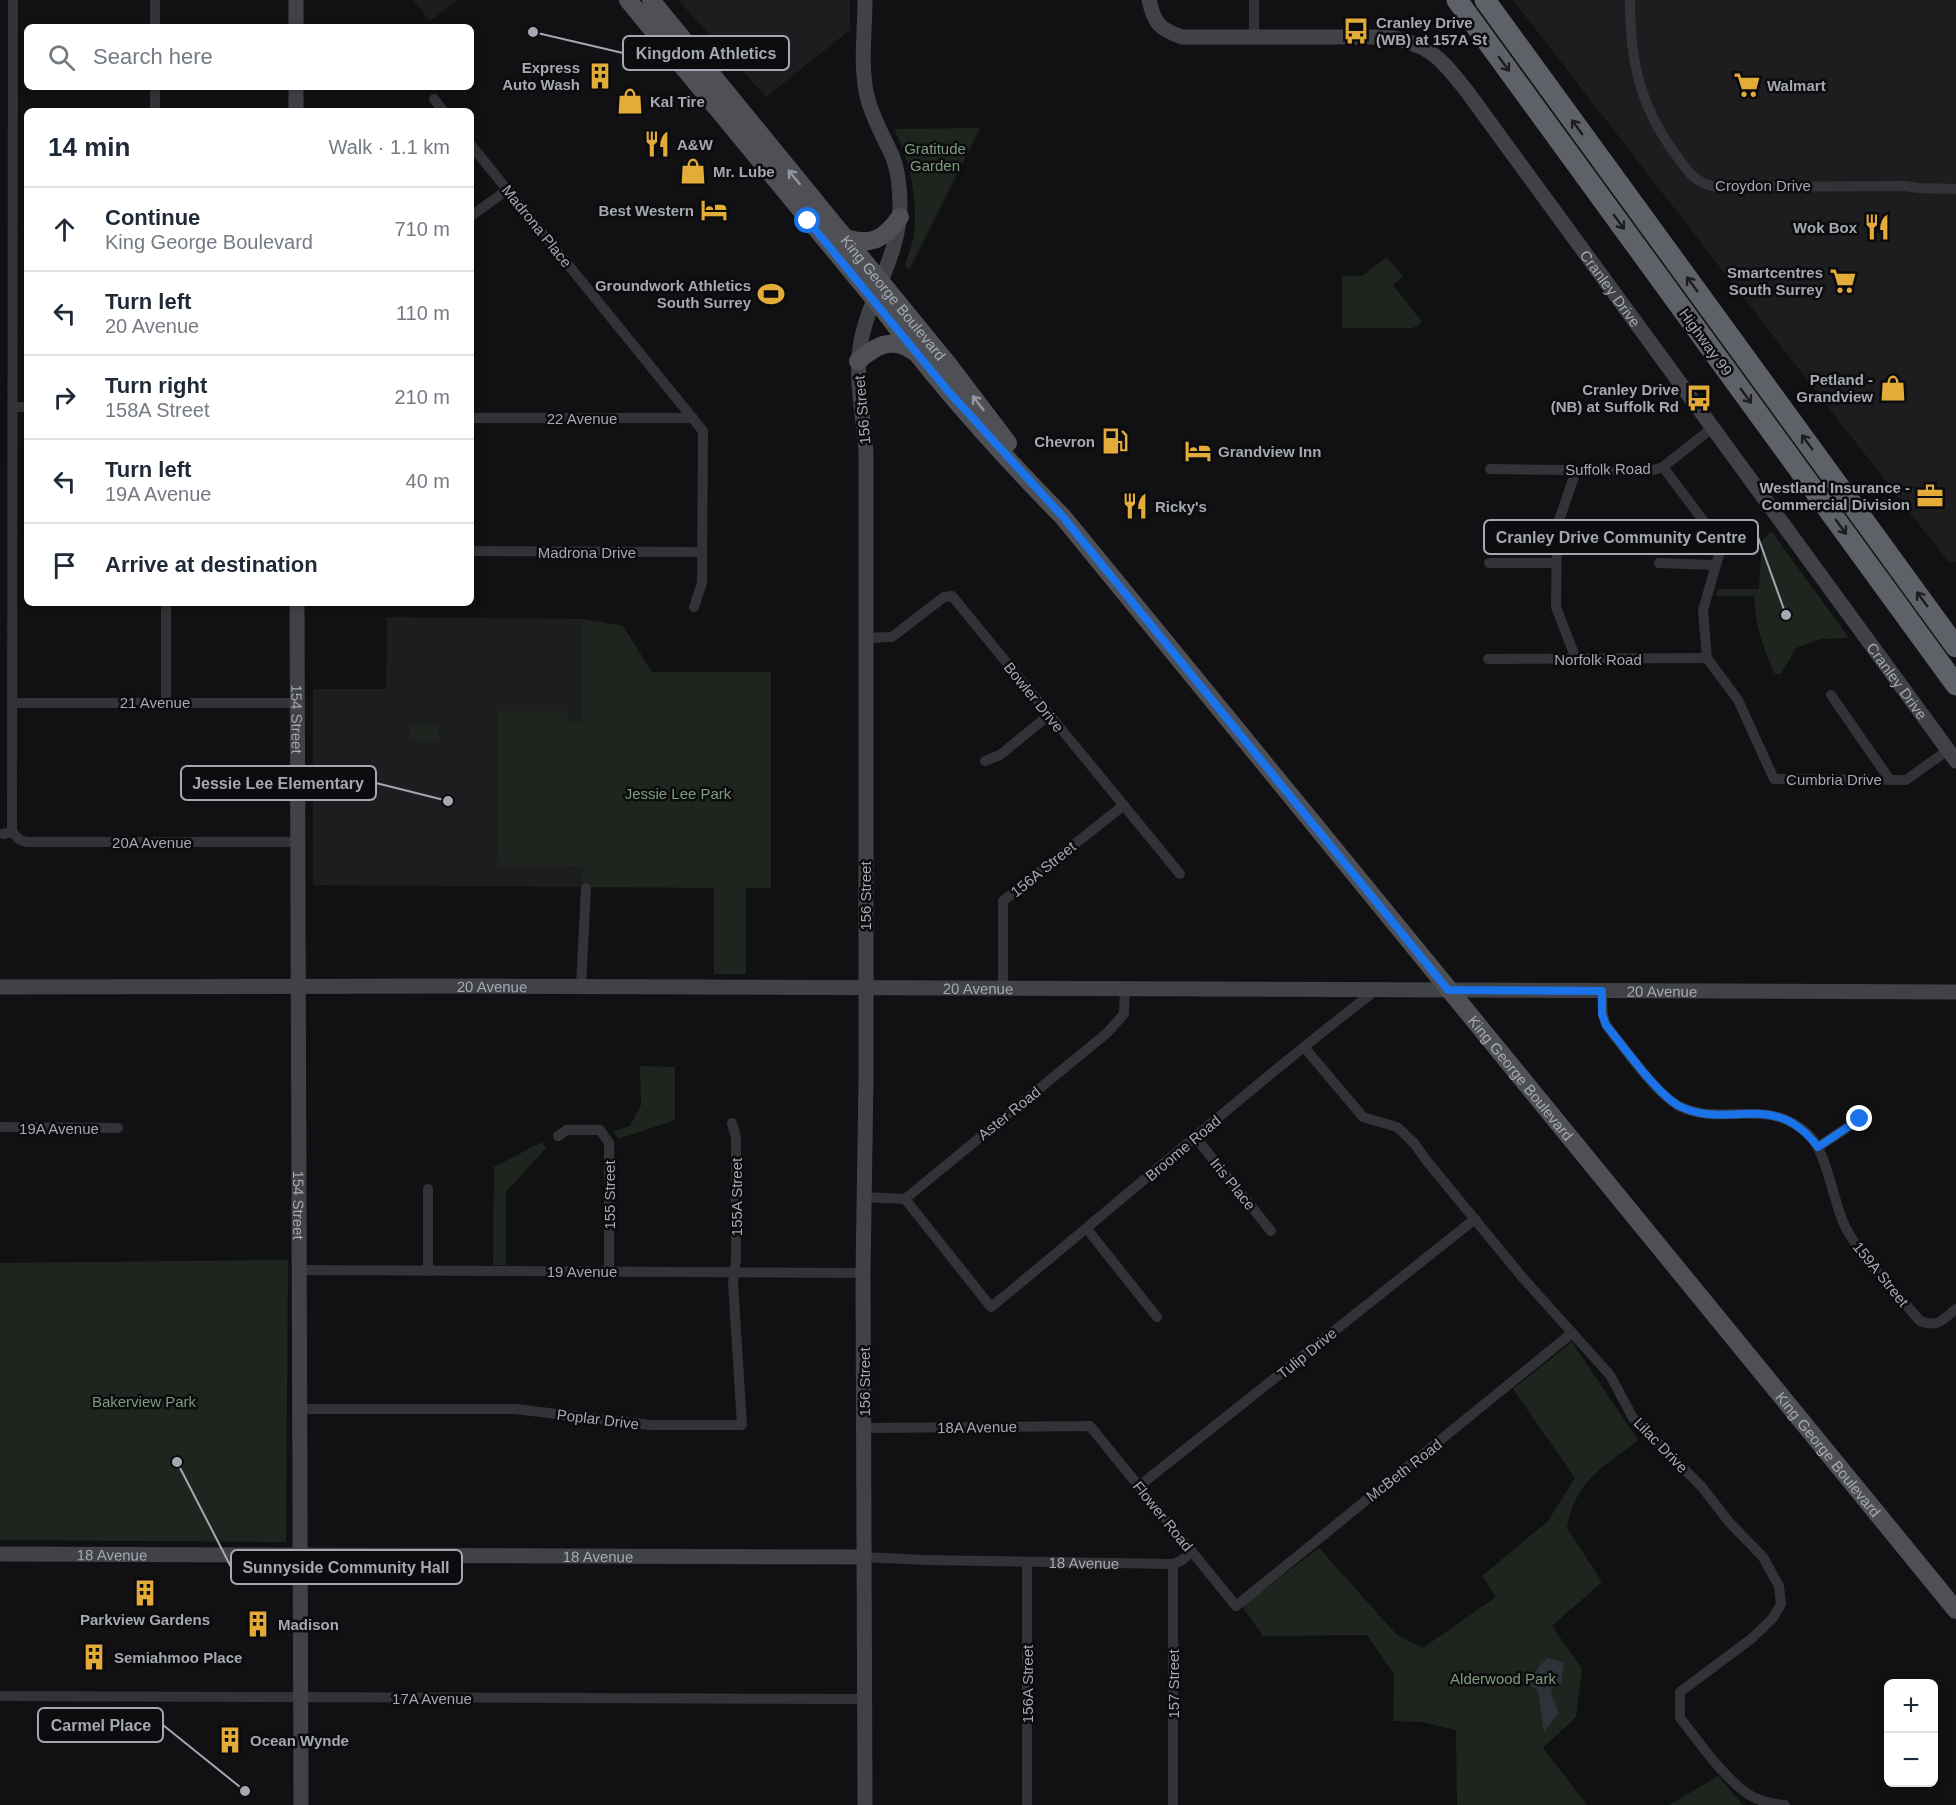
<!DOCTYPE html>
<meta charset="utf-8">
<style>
body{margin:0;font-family:Helvetica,sans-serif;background:#f6f6f7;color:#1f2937}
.controls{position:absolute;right:18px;bottom:18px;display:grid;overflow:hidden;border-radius:9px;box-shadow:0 3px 9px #0003}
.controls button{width:54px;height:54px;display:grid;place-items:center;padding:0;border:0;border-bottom:2px solid #e0e1e3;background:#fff;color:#1f2937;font:30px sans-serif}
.stop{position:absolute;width:18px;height:18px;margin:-14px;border:4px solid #1a73e8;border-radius:50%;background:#fff}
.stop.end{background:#1a73e8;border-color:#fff;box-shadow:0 2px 6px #0008}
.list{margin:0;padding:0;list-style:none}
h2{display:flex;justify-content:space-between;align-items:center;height:78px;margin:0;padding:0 24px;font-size:26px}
h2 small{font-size:20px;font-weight:400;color:#747a83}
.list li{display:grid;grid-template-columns:39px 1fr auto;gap:18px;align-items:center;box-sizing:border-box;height:84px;padding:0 24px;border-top:2px solid #e0e1e3}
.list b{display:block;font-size:22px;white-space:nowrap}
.list p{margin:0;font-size:20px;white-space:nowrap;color:#747a83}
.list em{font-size:20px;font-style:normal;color:#747a83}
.icon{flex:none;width:33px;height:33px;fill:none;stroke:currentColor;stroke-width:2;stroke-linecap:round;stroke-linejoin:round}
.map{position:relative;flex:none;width:1956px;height:1805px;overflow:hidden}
.search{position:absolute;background:#fff;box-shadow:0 3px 9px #0003;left:24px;top:24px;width:450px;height:66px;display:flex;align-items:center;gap:15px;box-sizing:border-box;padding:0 21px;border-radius:9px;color:#747a83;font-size:22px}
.panel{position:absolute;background:#fff;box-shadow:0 3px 9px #0003;left:24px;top:108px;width:450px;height:498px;border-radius:9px}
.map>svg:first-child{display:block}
</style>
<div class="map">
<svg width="1956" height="1805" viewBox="0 0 1956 1805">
<rect width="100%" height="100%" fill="#111113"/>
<!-- built -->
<path fill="#1d1d20" d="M413,0h45l-28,21z
M678,0h172v30l-84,67z
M1513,0h443v562l-7,1z
M387,617l196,2v268l-270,-2v-196h73z"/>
<!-- green -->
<path fill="#1e251f" d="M980,128l-71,142 -4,-5c3,-10 8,-21 9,-32 4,-35 -4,-73 -20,-104z
M1387,257l16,20 -10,8 29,37 -9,6h-71v-52h20z
M1771,531l78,107 -29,1 -24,9 -15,26h-6c-12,-26 -20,-49 -21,-78h-38l2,-7h41l3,-48z
M583,619l40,7 29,46h119v216h-25v86h-32v-86l-131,-1v-21l-84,1 -2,-156h71l1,11h14z
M409,724l30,1v17l-30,-1z
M640,1066l35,1v53l-57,19 -4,-8 16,-5 11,-21z
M542,1142l4,6 -40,44v73h-13l1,-98z
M288,1260l-2,282 -286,-2v-277z
M1572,1342l66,98c-35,28 -63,40 -71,88l35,54 -50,44 30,43 -6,48 -33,31 44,57h-130l-1,-75 -34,-8 -29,-1 1,-47 -27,-39 -104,1 -21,-30 77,-58 78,87 26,13 73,-51 -14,-21 66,-55 27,-43 -62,-89z
M1718,1776l25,29h-74z"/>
<!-- water -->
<path fill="#2c343a" d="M1547,1658l17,4 -3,21 -7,1 -3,10 8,19 -15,19 -6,-41 -9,-8 9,-15z"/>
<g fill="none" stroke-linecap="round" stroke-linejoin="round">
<!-- street -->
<g stroke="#333337" stroke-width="10">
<path d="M1254,0v37"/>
<path d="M1630,0c0,59 9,104 44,152 14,19 18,29 41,35l190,-1 13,2 38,1"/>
<path d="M155,27v-27"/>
<path d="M434,99l9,12"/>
<path d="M155,111v-24"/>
<path d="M471,145l232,286 -1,152 -8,24"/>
<path d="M471,216l36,-26"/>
<path d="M13,407h14"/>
<path d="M471,418h222"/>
<path d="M1663,467l57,76v8l-17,59 4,48 31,42 36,79 132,1 42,-30"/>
<path d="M1490,469l160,2 13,-4 49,-39"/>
<path d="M1576,471l-19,55 -1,81 20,52"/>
<path d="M471,551l231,1"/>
<path d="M1489,563h67"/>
<path d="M1659,563l56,2"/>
<path d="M166,603v99"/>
<path d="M865,638l27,-1 52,-40 8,-1 228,278"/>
<path d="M1488,659l219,-1"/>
<path d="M1831,695l59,85"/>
<path d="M12,703h285"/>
<path d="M985,761l15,-6 49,-40"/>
<path d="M12,832l8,8 7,2h270"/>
<path d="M3,834l9,-2 1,-832"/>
<path d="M581,986l5,-98"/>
<path d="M1003,989v-88l121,-96"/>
<path d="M1602,991l1,23 3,11c17,21 50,69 73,81 43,22 89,-11 130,29 18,18 24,65 35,89 14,31 53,70 76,97 18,7 22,-1 36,-12"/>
<path d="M1304,1047l59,70 34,10 17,16 12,17 97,118 87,97 23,43 68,68 29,37 33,34 16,29 2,18 -9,15 -21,20 -71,53v26c20,25 40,55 65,74 12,9 26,12 40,13"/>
<path d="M0,1127l118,1"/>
<path d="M558,1136l9,-6h33l9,13v128"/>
<path d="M1196,1138l75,93"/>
<path d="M1818,1147l42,-28"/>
<path d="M864,1197l41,2 202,-166 17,-19 1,-24"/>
<path d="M905,1199l86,108c129,-105 253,-215 385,-317"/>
<path d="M1087,1229l70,88"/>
<path d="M300,1270l563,3"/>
<path d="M428,1271v-82"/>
<path d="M301,1409h214l135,16h92l-9,-142 3,-24v-121l-4,-15"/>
<path d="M864,1428l226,-2 146,180 336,-273"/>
<path d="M1139,1486l336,-267"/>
<path id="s1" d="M864,1557l60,3 249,4 8,-3 11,-10"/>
<path d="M1173,1564v241"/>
<path d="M0,1696l864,3"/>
<path d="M1027,1805v-243"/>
</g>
<!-- secondary -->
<g stroke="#414247" stroke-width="15">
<path d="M296,0v27"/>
<path id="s2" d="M1149,0c5,23 10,29 33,37h205c43,7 53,21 79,53l490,671"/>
<path d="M296,87v24"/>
<path id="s3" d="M297,603l4,1202"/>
<path id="s4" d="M0,987l475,-1 1481,6"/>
<path id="s5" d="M0,1554l864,3"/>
<path d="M865,1805l-2,-532 3,-194v-625c-2,-38 -12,-75 -5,-113 9,-47 39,-86 39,-136 0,-17 -2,-35 -8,-50 -9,-19 -20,-38 -25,-59 -7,-30 -2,-65 -2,-96"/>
</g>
<!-- primary -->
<g stroke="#4f5056" stroke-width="18">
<path id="s6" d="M628,0l256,311c54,73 115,141 179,206l893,1093"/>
<path id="s7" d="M651,0l297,364 60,79"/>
<path d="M845,238c27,8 38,2 55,-21"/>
<path d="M858,361c17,-15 34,-25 55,-10"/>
</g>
<!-- highway -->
<path stroke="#5f6168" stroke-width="21" d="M1457,0l499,685
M1485,0l471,647"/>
</g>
<!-- one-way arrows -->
<defs><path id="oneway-shaft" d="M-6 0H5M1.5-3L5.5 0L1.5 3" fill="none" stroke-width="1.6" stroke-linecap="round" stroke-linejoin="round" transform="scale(1.5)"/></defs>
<g stroke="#1d1d20">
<use href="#oneway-shaft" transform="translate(1504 64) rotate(54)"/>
<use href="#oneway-shaft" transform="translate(1577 127) rotate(-126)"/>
<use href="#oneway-shaft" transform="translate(1619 222) rotate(54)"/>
<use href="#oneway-shaft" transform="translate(1692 284) rotate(-126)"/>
<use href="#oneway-shaft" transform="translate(1746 396) rotate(54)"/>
<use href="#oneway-shaft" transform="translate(1807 442) rotate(-126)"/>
<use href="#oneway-shaft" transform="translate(1841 527) rotate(54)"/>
<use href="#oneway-shaft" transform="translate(1922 599) rotate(-126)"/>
</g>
<g stroke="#9396a0">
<use href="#oneway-shaft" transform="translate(794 177) rotate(-129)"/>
<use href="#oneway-shaft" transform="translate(978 403) rotate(-128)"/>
</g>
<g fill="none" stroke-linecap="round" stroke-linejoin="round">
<!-- route -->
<path stroke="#1a73e8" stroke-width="8" d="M808,221l140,170 115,126 385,473 154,1v23l4,11c17,21 51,69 73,81 51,25 94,-18 139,41l42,-28"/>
</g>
<!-- icons -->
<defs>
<g id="bus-bare" transform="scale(2.07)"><path d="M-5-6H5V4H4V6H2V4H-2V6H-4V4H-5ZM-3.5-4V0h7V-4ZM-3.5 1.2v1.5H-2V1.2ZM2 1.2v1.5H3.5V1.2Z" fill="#e3ac39" stroke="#0c0c0e" stroke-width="2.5" paint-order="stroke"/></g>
<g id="building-bare" transform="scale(2.07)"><path d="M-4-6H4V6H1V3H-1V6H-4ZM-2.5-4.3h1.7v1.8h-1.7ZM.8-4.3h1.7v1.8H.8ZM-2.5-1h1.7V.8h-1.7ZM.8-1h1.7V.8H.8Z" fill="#e3ac39" stroke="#0c0c0e" stroke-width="2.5" paint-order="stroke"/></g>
<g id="supermarket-bare" transform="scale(2.07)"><path d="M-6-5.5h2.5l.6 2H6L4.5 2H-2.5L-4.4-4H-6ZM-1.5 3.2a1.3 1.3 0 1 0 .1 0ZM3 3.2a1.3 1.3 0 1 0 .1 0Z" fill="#e3ac39" stroke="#0c0c0e" stroke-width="2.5" paint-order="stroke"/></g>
<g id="shop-bare" transform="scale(2.07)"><path d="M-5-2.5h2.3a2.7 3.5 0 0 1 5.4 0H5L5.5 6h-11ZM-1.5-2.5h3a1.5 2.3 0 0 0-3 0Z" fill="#e3ac39" stroke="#0c0c0e" stroke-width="2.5" paint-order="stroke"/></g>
<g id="restaurant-bare" transform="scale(2.07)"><path d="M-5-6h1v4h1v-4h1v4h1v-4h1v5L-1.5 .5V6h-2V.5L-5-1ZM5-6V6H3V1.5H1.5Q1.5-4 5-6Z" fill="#e3ac39" stroke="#0c0c0e" stroke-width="2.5" paint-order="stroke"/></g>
<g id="hotel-bare" transform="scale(2.07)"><path d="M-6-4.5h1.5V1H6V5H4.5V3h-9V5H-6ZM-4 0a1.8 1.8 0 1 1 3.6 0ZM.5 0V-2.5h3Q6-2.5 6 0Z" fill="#e3ac39" stroke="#0c0c0e" stroke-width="2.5" paint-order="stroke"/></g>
<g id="stadium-bare" transform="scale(2.07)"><path d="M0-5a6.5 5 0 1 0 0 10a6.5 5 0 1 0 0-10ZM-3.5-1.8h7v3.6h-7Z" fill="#e3ac39" stroke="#0c0c0e" stroke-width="2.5" paint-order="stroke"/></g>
<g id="fuel-bare" transform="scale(2.07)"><path d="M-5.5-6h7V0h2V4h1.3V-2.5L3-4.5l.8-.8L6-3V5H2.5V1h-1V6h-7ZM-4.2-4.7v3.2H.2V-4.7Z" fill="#e3ac39" stroke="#0c0c0e" stroke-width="2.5" paint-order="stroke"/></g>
<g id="office-bare" transform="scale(2.07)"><path d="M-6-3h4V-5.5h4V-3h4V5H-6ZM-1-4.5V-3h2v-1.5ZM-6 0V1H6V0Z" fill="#e3ac39" stroke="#0c0c0e" stroke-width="2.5" paint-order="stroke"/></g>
</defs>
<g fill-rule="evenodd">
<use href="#bus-bare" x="1356" y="31"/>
<use href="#building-bare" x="600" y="76"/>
<use href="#supermarket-bare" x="1747" y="85"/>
<use href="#shop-bare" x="630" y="101"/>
<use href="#restaurant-bare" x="657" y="144"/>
<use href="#shop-bare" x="693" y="171"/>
<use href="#hotel-bare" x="714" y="210"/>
<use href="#restaurant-bare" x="1877" y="227"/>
<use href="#supermarket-bare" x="1843" y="281"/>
<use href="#stadium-bare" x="771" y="294"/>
<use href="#shop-bare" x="1893" y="388"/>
<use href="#bus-bare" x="1699" y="398"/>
<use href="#fuel-bare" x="1115" y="441"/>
<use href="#hotel-bare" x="1198" y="451"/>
<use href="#office-bare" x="1930" y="496"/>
<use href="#restaurant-bare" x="1135" y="506"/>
<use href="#building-bare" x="145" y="1593"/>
<use href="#building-bare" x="258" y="1624"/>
<use href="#building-bare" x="94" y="1657"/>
<use href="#building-bare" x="230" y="1740"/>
</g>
<g text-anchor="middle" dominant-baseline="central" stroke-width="5" stroke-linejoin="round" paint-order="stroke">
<!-- poi labels -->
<g font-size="15" font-weight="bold" fill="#a4a8b2" stroke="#0c0c0e" text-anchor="start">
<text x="1376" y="22">Cranley Drive<tspan x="1376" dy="17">(WB) at 157A St</tspan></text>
<text x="580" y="67" text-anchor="end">Express<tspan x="580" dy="17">Auto Wash</tspan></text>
<text x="1767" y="85">Walmart</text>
<text x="650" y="101">Kal Tire</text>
<text x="677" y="144">A&amp;W</text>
<text x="713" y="171">Mr. Lube</text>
<text x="694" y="210" text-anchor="end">Best Western</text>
<text x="1857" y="227" text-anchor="end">Wok Box</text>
<text x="1823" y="272" text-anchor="end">Smartcentres<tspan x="1823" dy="17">South Surrey</tspan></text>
<text x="751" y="285" text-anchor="end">Groundwork Athletics<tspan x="751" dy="17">South Surrey</tspan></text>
<text x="1873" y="379" text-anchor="end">Petland -<tspan x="1873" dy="17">Grandview</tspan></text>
<text x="1679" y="389" text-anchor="end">Cranley Drive<tspan x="1679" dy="17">(NB) at Suffolk Rd</tspan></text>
<text x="1095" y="441" text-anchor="end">Chevron</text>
<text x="1218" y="451">Grandview Inn</text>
<text x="1910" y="487" text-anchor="end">Westland Insurance -<tspan x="1910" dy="17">Commercial Division</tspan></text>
<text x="1155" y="506">Ricky's</text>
<text x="145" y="1619" text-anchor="middle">Parkview Gardens</text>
<text x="278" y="1624">Madison</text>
<text x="114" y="1657">Semiahmoo Place</text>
<text x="250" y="1740">Ocean Wynde</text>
</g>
<!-- park labels -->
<g font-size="15" fill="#7c9c7e" stroke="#0c0c0e">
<text x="935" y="148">Gratitude<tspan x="935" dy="17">Garden</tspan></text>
<text x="678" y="793">Jessie Lee Park</text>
<text x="144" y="1401">Bakerview Park</text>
<text x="1503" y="1678">Alderwood Park</text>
</g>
<!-- street labels -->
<g font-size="15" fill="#a4a8b2" stroke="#0c0c0e">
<text x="1763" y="185">Croydon Drive</text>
<text transform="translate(537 226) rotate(51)">Madrona Place</text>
<text stroke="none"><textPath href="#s2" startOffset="602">Cranley Drive</textPath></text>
<text stroke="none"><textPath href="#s7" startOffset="384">King George Boulevard</textPath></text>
<text transform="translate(1706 342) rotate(54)">Highway 99</text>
<text transform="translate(862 410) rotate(-95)">156 Street</text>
<text x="582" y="418">22 Avenue</text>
<text transform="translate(1608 469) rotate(-1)">Suffolk Road</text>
<text x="587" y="552">Madrona Drive</text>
<text x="1598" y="659">Norfolk Road</text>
<text stroke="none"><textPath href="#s2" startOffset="1088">Cranley Drive</textPath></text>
<text transform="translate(1034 697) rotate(51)">Bowler Drive</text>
<text x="155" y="702">21 Avenue</text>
<text stroke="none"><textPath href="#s3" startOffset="116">154 Street</textPath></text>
<text x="1834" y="779">Cumbria Drive</text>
<text x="152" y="842">20A Avenue</text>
<text transform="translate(1043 869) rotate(-39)">156A Street</text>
<text transform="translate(865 896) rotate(-90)">156 Street</text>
<text stroke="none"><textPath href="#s4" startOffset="492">20 Avenue</textPath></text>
<text stroke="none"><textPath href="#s4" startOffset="978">20 Avenue</textPath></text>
<text stroke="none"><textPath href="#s4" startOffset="1662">20 Avenue</textPath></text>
<text stroke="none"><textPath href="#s6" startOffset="1400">King George Boulevard</textPath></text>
<text transform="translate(1009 1113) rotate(-39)">Aster Road</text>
<text x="59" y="1128">19A Avenue</text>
<text transform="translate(1183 1148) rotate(-40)">Broome Road</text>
<text transform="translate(1233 1184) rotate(51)">Iris Place</text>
<text transform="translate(609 1195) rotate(-90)">155 Street</text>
<text transform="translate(736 1197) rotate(-90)">155A Street</text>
<text stroke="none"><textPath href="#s3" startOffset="602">154 Street</textPath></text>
<text x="582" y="1271">19 Avenue</text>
<text transform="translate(1881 1274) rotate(51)">159A Street</text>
<text transform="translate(1307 1353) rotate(-39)">Tulip Drive</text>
<text transform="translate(864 1382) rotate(-90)">156 Street</text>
<text transform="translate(598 1419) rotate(7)">Poplar Drive</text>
<text transform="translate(977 1427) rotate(-1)">18A Avenue</text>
<text transform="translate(1661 1445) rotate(46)">Lilac Drive</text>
<text stroke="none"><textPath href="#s6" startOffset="1886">King George Boulevard</textPath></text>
<text transform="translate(1404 1470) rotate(-38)">McBeth Road</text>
<text transform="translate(1163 1516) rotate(51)">Flower Road</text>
<text stroke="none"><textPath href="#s5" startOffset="112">18 Avenue</textPath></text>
<text stroke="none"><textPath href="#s5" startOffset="598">18 Avenue</textPath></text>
<text stroke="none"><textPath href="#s1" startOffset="220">18 Avenue</textPath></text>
<text transform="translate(1027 1684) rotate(-90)">156A Street</text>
<text transform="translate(1173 1684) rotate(-90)">157 Street</text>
<text x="432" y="1698">17A Avenue</text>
</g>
</g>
<!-- callouts -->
<path fill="none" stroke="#a4a8b2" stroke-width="2" d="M533 32L623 53M1786 615L1758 537M448 801L376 783M177 1462L231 1567M245 1791L163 1725"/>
<g fill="#a4a8b2" stroke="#0c0c0e" stroke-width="2">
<circle cx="533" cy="32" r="6"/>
<circle cx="1786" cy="615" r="6"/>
<circle cx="448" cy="801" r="6"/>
<circle cx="177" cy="1462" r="6"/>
<circle cx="245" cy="1791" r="6"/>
</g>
<g fill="#0c0c0e" stroke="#a4a8b2" stroke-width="2">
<rect x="623" y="36" width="166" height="34" rx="6"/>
<rect x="1484" y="520" width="274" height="34" rx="6"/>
<rect x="181" y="766" width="195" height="34" rx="6"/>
<rect x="231" y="1550" width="231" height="34" rx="6"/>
<rect x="38" y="1708" width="125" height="34" rx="6"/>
</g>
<g font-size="16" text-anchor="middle" font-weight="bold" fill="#a4a8b2">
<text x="706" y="59">Kingdom Athletics</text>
<text x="1621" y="543">Cranley Drive Community Centre</text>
<text x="278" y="789">Jessie Lee Elementary</text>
<text x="346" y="1573">Sunnyside Community Hall</text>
<text x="101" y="1731">Carmel Place</text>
</g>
</svg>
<div class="controls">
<button>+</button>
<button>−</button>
</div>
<div class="stop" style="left:808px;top:221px"></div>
<div class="stop end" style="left:1860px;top:1119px"></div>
<div class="search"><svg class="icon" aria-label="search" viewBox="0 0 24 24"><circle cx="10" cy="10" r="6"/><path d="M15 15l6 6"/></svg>Search here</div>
<section class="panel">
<h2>14 min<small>Walk · 1.1 km</small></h2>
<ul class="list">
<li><svg class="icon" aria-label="ahead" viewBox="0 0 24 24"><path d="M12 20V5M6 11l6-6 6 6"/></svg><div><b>Continue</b><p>King George Boulevard</p></div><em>710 m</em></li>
<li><svg class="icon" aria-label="left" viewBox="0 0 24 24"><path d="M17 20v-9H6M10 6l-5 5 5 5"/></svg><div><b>Turn left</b><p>20 Avenue</p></div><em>110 m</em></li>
<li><svg class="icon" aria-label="right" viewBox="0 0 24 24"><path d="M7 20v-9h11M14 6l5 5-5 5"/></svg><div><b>Turn right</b><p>158A Street</p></div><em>210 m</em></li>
<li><svg class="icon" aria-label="left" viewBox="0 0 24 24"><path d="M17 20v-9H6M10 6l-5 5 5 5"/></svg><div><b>Turn left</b><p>19A Avenue</p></div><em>40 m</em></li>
<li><svg class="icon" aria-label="arrive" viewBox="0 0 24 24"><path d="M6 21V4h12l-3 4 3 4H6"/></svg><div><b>Arrive at destination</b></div></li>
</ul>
</section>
</div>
